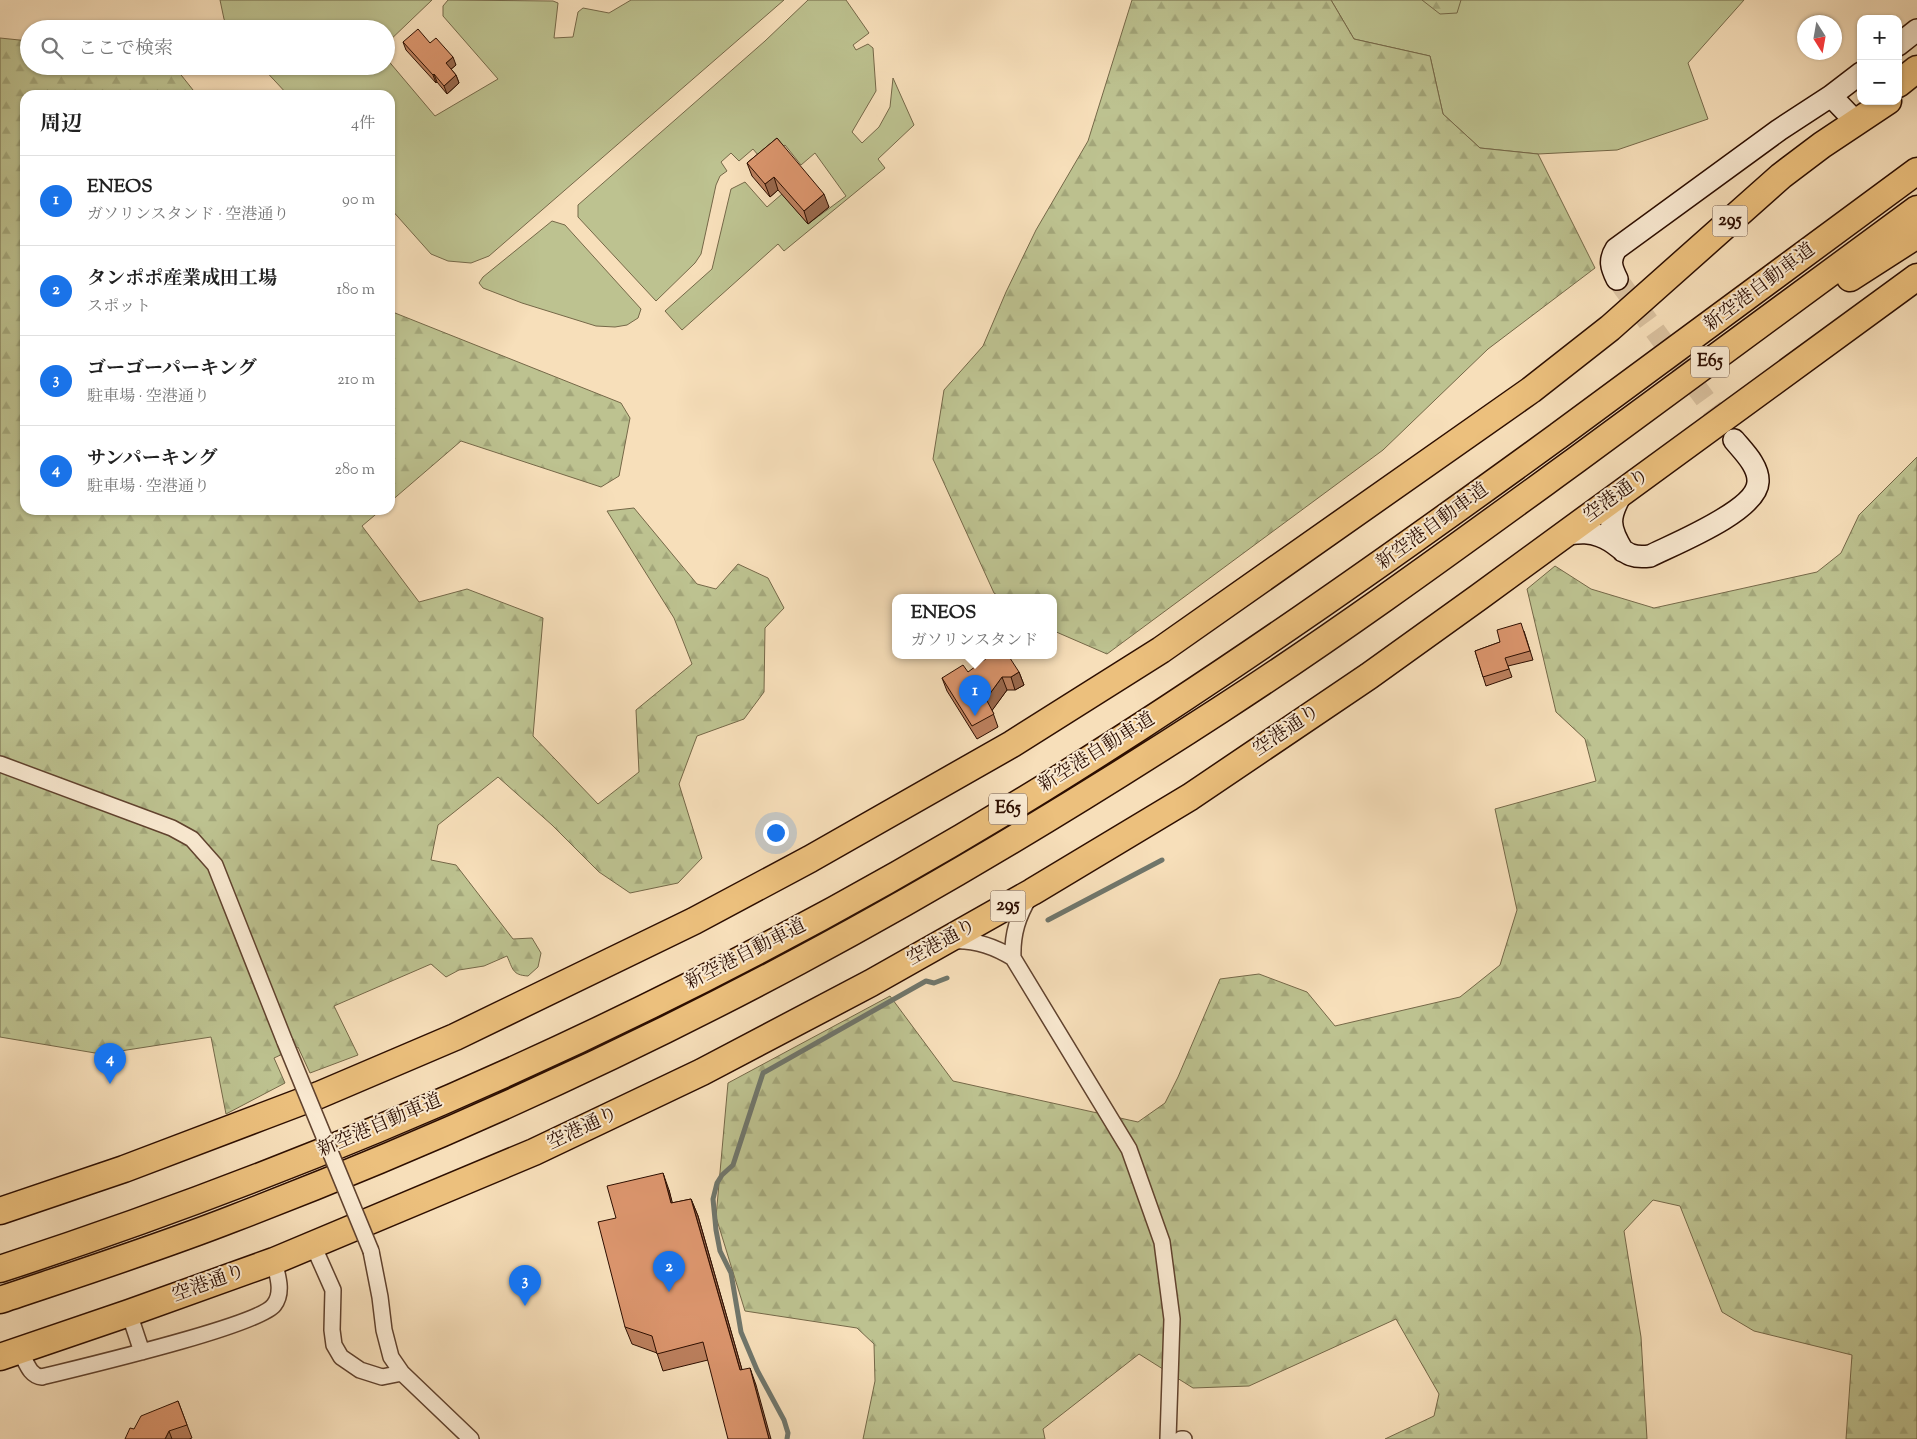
<!DOCTYPE html>
<html lang="ja">
<meta charset="utf-8">
<style>
body{margin:0;font-family:"Sorts Mill Goudy","Noto Serif JP",serif;background:#f6f6f6;color:#222}
.controls{position:absolute;right:15px;top:15px;display:grid;overflow:hidden;border-radius:10px;box-shadow:0 1px 4px #0004}
.controls button{width:45px;height:45px;display:grid;place-items:center;padding:0;border:0;border-bottom:1px solid #e0e0e0;background:#fff;color:#222;font:25px sans-serif}
.compass{position:absolute;left:1797px;top:15px;width:45px;height:45px;border-radius:50%;background:#fff;box-shadow:0 1px 4px #0004;rotate:169deg}
.you{position:absolute;left:775px;top:832px;width:18px;height:18px;margin:-12px;border:4px solid #fff;border-radius:50%;background:#1a73e8;box-shadow:0 0 0 8px #1a73e833}
.badge{display:grid;place-items:center;width:32px;height:32px;border-radius:50%;background:#1a73e8;color:#fff;font-size:16px;font-weight:700}
.pin{position:absolute;translate:-50% -41px;filter:drop-shadow(0 1px 2px #0008)}
.pin::after{content:'';position:absolute;top:26px;width:18px;height:15px;background:inherit;clip-path:polygon(0 0,100% 0,50% 100%)}
.popup{position:absolute;left:892px;top:594px;width:165px;height:65px;box-sizing:border-box;display:grid;place-content:center;border-radius:10px;background:#fff;filter:drop-shadow(0 1px 4px #0005);font-size:16px;white-space:nowrap;color:#767676}
.popup b{font-size:19px;color:#222}
.popup::after{content:'';position:absolute;left:50%;top:100%;margin-left:-10px;border:10px solid transparent;border-top-color:#fff}
.list{margin:0;padding:0;list-style:none}
h2{display:flex;justify-content:space-between;align-items:center;height:65px;margin:0;padding:0 20px;font-size:21px}
h2 small{font-size:16px;font-weight:400;color:#767676}
.list li{display:grid;grid-template-columns:32px 1fr auto;gap:15px;align-items:center;box-sizing:border-box;height:90px;padding:0 20px;border-top:1px solid #e0e0e0}
.list b{display:block;font-size:19px;white-space:nowrap}
.list p{margin:0;font-size:16px;white-space:nowrap;color:#767676}
.list em{font-size:16px;font-style:normal;color:#767676}
.icon{flex:none;width:28px;height:28px;fill:none;stroke:currentColor;stroke-width:2;stroke-linecap:round;stroke-linejoin:round}
.map{position:relative;flex:none;width:1917px;height:1439px;overflow:hidden}
.search{position:absolute;background:#fff;box-shadow:0 1px 4px #0004;left:20px;top:20px;width:375px;height:55px;display:flex;align-items:center;gap:12px;box-sizing:border-box;padding:0 18px;border-radius:28px;color:#767676;font-size:19px}
.panel{position:absolute;background:#fff;box-shadow:0 1px 4px #0004;left:20px;top:90px;width:375px;height:425px;border-radius:15px}
.map>svg:first-child{display:block}
</style>
<div class="map">
<svg width="1917" height="1439" viewBox="0 0 1917 1439">
<defs>
<pattern id="forest-firs" width="22" height="20" patternUnits="userSpaceOnUse" patternTransform="scale(1.25)"><rect width="22" height="20" fill="#bdc290"/><path d="M5 1l3.5 6h-7zM16 11l3.5 6h-7z" fill="#a3a67a"/></pattern>
</defs>
<rect width="100%" height="100%" fill="#f7dfba"/>
<filter id="stains"><feTurbulence type="fractalNoise" baseFrequency=".004" numOctaves="4"/><feColorMatrix values="0 0 0 0 .2 0 0 0 0 .09 0 0 0 0 .02 0 0 0 .5 -.17"/></filter>
<radialGradient id="worn" r=".72"><stop offset=".6" stop-color="#630" stop-opacity="0"/><stop offset="1" stop-color="#630" stop-opacity=".3"/></radialGradient>
<!-- green -->
<path fill="#bdc290" stroke="#756848" d="M220,0h212l-46,44v-15h-157l-5,-10z
M448,0l105,1 5,2 -4,35 19,-1 5,-25 5,-4 26,5 22,-13h153l-295,256 -18,7 -23,-2 -17,-7 -41,-46v-113h-102l-27,-29h125v-8l49,58 63,-37 -55,-63v-10z
M808,0h38l23,33 -16,12 3,5 12,-6 5,4 3,43 -24,41 10,11 17,-16 11,-20 3,-29 21,47 -36,34 7,9 -101,83 -6,-7 -96,86 -17,-19 47,-42 19,-80 14,-7 22,25 15,-13 26,30 38,-28 -31,-43 -14,12 -16,-20 -21,17 -11,-13 -14,12 -8,-8 -10,9 6,9 -7,5 -4,9 -15,69 -6,9 -39,38 -78,-84v-12l187,-164z
M1331,0h413l-56,63 20,56 -91,31 -79,4 -58,-6 -37,-34 -13,-58 -76,-17z
M552,221l13,4 76,84 -3,9 -11,7 -12,2 -19,-1 -74,-23 -39,-15 -4,-5 4,-6z"/>
<!-- forest -->
<path fill="url(#forest-firs)" stroke="#756848" d="M1132,0h199l23,39 76,17 13,58 37,34 58,6 57,114 -107,81 -105,101 -276,204 -53,-23v-34h-54l-6,-4 -61,-134 11,-69 39,-44 23,-54 30,-62 52,-89z
M1422,0h39l-4,13 -17,1z
M0,38l29,3v25h145l23,29h-172v415h356l-19,16 57,76 48,-13 76,29 -10,118 65,68 41,-32 -3,-62 56,-46 -18,-46 -67,-107 27,-3 63,76 19,5 22,-25 30,14 16,30 -19,20 -1,64 -20,27 -47,17 -18,48 23,74 -24,25 -48,10 -31,-21 -47,-47 -54,-48 -60,48 -7,35 25,5 57,74 19,-1 9,15 -3,14 -10,9c-16,-1 -15,-7 -21,-20l-23,10 -25,4 -13,7 -15,-13 -97,42 24,49 -48,18 -12,-26 -24,11 11,25 -59,31 -15,-77 -110,17 -101,-17z
M390,311l231,92 9,15 -11,58 -18,11 -140,-46 -71,61z
M1917,457v982h-71l6,-84 -98,-24 -32,-19 -42,-106 -27,-6 -29,31 17,106 6,102h-262l49,-23 5,-22 -43,-75 -147,67 -56,2 -54,-34 -96,75 2,10h-182l12,-58 -1,-37 -17,-16 -112,-17 -29,-94 12,-134 162,-87 63,85 185,41 27,-19 13,-26 42,-98 39,-5 48,18 28,34 125,-29 40,-32 17,-55 -22,-101 101,-28 -11,-42 -29,-27 -29,-123 28,-23 36,23 63,19 163,-36 24,-19 18,-38z"/>
<g fill="none" stroke-linecap="round" stroke-linejoin="round">
<!-- stream -->
<path stroke="#70766b" stroke-width="5" d="M1048,920l114,-60
M787,1439l1,-6 -4,-13 -27,-50 -16,-38 -10,-59 -11,-22 -4,-21 -3,-31 4,-16 5,-8 11,-10 30,-92 163,-92 8,2 13,-5"/>
<!-- secondary-tunnel -->
<path stroke="#d9c09e" stroke-width="21" stroke-dasharray="21 11" stroke-linecap="butt" d="M1617,279l113,154"/>
<!-- street casing -->
<g stroke="#60422e" stroke-width="18">
<path id="street" d="M0,764l172,64 20,11 23,26 70,177
M950,941c23,-2 44,5 63,17l116,191 33,93 10,77 -4,120
M1013,958c-1,-24 5,-42 17,-62
M313,1245l20,45 -1,40 2,15 7,12 19,13 22,7 20,-4
M371,1251l9,46 4,33 7,27 11,16 69,66
M129,1313l13,39
M20,1351c6,10 9,25 22,26 36,-9 216,-51 232,-72 10,-13 3,-31 0,-44
M1181,1439h3"/>
</g>
<!-- secondary casing -->
<g stroke="#2d0e00" stroke-width="24">
<path id="secondary" d="M1898,45l19,-15
M1831,96l25,26
M1617,279c-6,-12 -8,-19 -1,-30l163,-119 52,-34 30,-23
M1622,493c-14,24 -14,34 1,58
M1565,534c12,-1 23,-3 35,2 23,8 22,24 50,20 24,-12 107,-45 108,-74 1,-16 -15,-31 -24,-42"/>
</g>
<!-- highway casing -->
<g stroke="#2d0e00" stroke-width="29">
<path id="highway" d="M1898,84l19,-15
M1850,278l67,-43
M0,1211l124,-42 137,-52 58,-22 136,-58 239,-116 116,-62 202,-115 149,-94 370,-260 79,-62 171,-152 41,-31 66,-44
M0,1269c364,-119 716,-279 1042,-480 177,-110 347,-230 516,-353 120,-88 240,-176 359,-265
M0,1300c77,-26 155,-51 232,-81 193,-74 384,-160 567,-258 144,-77 284,-162 421,-251 122,-79 239,-165 356,-250 113,-84 227,-167 341,-251
M0,1357l129,-44 145,-52 260,-109 168,-80 169,-89 161,-91 158,-95 179,-121 110,-79 438,-320"/>
</g>
<!-- street -->
<use href="#street" stroke="#faead2" stroke-width="15"/>
<!-- secondary -->
<use href="#secondary" stroke="#faead2" stroke-width="21"/>
<!-- highway -->
<use href="#highway" stroke="#ecc07d" stroke-width="26"/>
<!-- street-bridge casing -->
<g stroke="#60422e" stroke-width="18" stroke-linecap="butt">
<path id="street-bridge" d="M285,1042l86,209"/>
</g>
<!-- street-bridge -->
<use href="#street-bridge" stroke="#faead2" stroke-width="15"/>
</g>
<!-- wall -->
<path fill="#bc805e" stroke="#2d0e00" d="M403,42l27,1 26,22 -5,4 5,6 3,8 -12,11 -10,-12 -1,1 -30,-33z
M777,138l52,69 -21,17 -30,-34 -8,7 -18,-21 -5,-13z
M1524,631l9,29 -25,6 4,11 -26,9 -11,-35 25,-9z
M968,672h51l5,13 -9,5h-8l-15,20 6,17 -21,12 -30,-48 -5,-13z
M669,1190l3,13 19,-4 7,17 44,154 14,15 -48,-25 -45,11 -6,-18 -25,-9 -7,-17z
M178,1401l14,37 -3,1h-64l9,-10z"/>
<!-- shaded-wall -->
<path fill="#99684c" stroke="#2d0e00" d="M453,57l3,8 -7,6 -3,-8z
M434,74l3,8 -1,1 -3,-8z
M456,75l3,8 -12,11 -3,-8z
M774,177l4,13 -8,7 -5,-13z
M824,194l5,13 -21,17 -4,-13z
M1019,672l5,13 -9,5 -4,-13z
M1002,677l5,13 -16,22 -5,-13z
M663,1173l6,17 8,30 -6,-17z
M691,1199l7,17 49,171 -7,-17z
M750,1368l6,17 15,54h-2z
M169,1431l3,8h-7z"/>
<!-- building -->
<path fill="#db956d" stroke="#2d0e00" d="M418,29l12,14 6,-5 17,19 -7,6 10,12 -12,11 -10,-12 -1,1 -30,-33z
M777,138l47,56 -20,17 -30,-34 -9,7 -18,-21z
M1521,623l9,28 -25,7 4,11 -26,8 -8,-26 25,-9 -3,-12z
M991,655h17l11,17 -8,5h-9l-16,22 8,15 -22,12 -30,-48 21,-13 5,7z
M663,1173l8,30 20,-4 49,171 10,-2 19,71h-41l-25,-97 -46,12 -5,-18 -27,-9 -27,-105 18,-4 -9,-32z
M178,1401l9,24 -18,6 -4,8h-40l5,-11 4,1 7,-13z"/>
<g text-anchor="middle" dominant-baseline="central" stroke-width="4" stroke-linejoin="round" paint-order="stroke">
<!-- shield labels -->
<g fill="#faead2" stroke="#6a503f" stroke-width="1">
<rect x="1712.5" y="205.5" width="35" height="31" rx="4"/>
<rect x="1691" y="346.5" width="38" height="31" rx="4"/>
<rect x="989" y="793.5" width="38" height="31" rx="4"/>
<rect x="990.5" y="890.5" width="35" height="31" rx="4"/>
</g>
<g font-size="18" font-weight="bold" fill="#2d0e00">
<text x="1730" y="221">295</text>
<text x="1710" y="362">E65</text>
<text x="1008" y="809">E65</text>
<text x="1008" y="906">295</text>
</g>
<!-- street labels -->
<g font-size="19" fill="#2d0e00" stroke="#faead2">
<text transform="translate(1760 288) rotate(-37)">新空港自動車道</text>
<text transform="translate(1617 496) rotate(-36)">空港通り</text>
<text transform="translate(1433 527) rotate(-36)">新空港自動車道</text>
<text transform="translate(1287 731) rotate(-34)">空港通り</text>
<text transform="translate(1097 753) rotate(-32)">新空港自動車道</text>
<text transform="translate(942 943) rotate(-29)">空港通り</text>
<text transform="translate(746 955) rotate(-27)">新空港自動車道</text>
<text transform="translate(380 1126) rotate(-23)">新空港自動車道</text>
<text transform="translate(583 1129) rotate(-25)">空港通り</text>
<text transform="translate(209 1284) rotate(-20)">空港通り</text>
</g>
</g>
<rect width="100%" height="100%" filter="url(#stains)"/>
<rect width="100%" height="100%" fill="url(#worn)"/>
</svg>
<div class="controls">
<button>+</button>
<button>−</button>
</div>
<svg class="compass" viewBox="-18 -18 36 36"><path d="M0-13l5 13h-10z" fill="#e53935"/><path d="M0 13l5-13h-10z" fill="#767676"/></svg>
<div class="you"></div>
<div class="pin badge" style="left:975px;top:716px">1</div>
<div class="popup"><b>ENEOS</b>ガソリンスタンド</div>
<div class="pin badge" style="left:669px;top:1292px">2</div>
<div class="pin badge" style="left:525px;top:1306px">3</div>
<div class="pin badge" style="left:110px;top:1084px">4</div>
<div class="search"><svg class="icon" aria-label="search" viewBox="0 0 24 24"><circle cx="10" cy="10" r="6"/><path d="M15 15l6 6"/></svg>ここで検索</div>
<section class="panel">
<h2>周辺<small>4件</small></h2>
<ul class="list">
<li><span class="badge">1</span><div><b>ENEOS</b><p>ガソリンスタンド · 空港通り</p></div><em>90 m</em></li>
<li><span class="badge">2</span><div><b>タンポポ産業成田工場</b><p>スポット</p></div><em>180 m</em></li>
<li><span class="badge">3</span><div><b>ゴーゴーパーキング</b><p>駐車場 · 空港通り</p></div><em>210 m</em></li>
<li><span class="badge">4</span><div><b>サンパーキング</b><p>駐車場 · 空港通り</p></div><em>280 m</em></li>
</ul>
</section>
</div>
